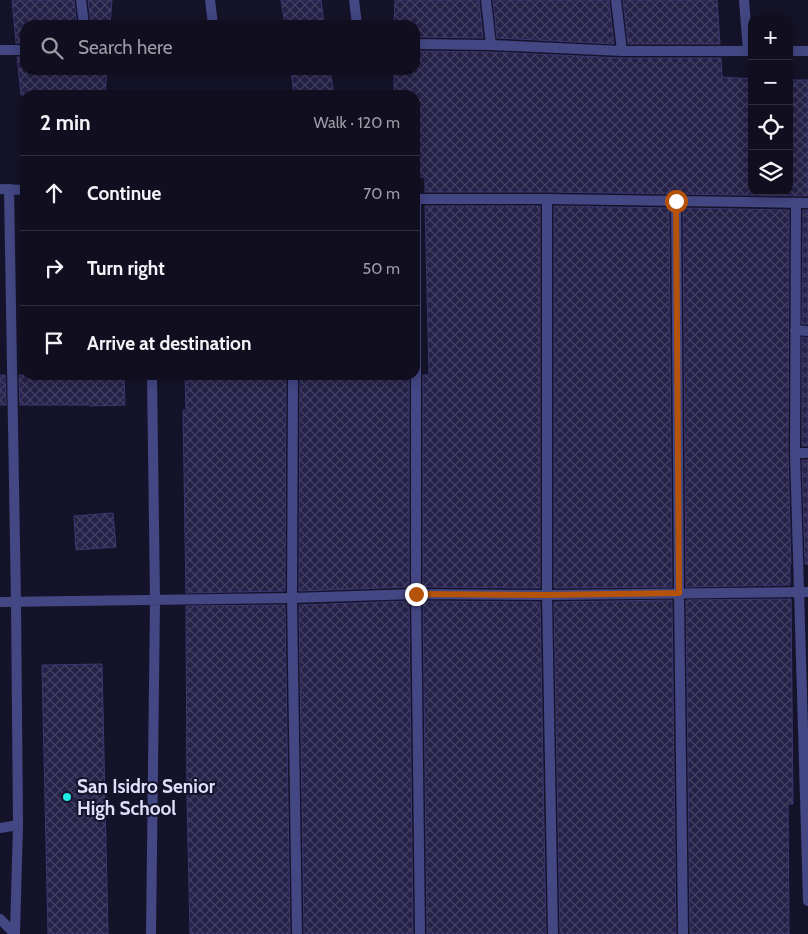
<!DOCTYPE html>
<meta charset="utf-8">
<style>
body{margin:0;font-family:Cabin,sans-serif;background:#1e1c2c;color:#f1f3f6}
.controls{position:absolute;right:15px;top:15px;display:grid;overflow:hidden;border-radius:10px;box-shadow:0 2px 12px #0003}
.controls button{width:45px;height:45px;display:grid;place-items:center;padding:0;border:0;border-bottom:1px solid #302e3d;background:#100e1f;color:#f1f3f6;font:25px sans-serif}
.stop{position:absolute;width:15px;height:15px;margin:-11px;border:4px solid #b45309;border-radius:50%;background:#fff}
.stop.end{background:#b45309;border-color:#fff;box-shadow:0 1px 5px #0008}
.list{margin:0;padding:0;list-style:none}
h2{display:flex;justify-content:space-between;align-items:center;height:65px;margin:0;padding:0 20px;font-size:21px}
h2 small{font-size:16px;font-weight:400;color:#9c9ca4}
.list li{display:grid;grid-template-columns:32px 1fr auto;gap:15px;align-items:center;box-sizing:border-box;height:75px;padding:0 20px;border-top:1px solid #302e3d}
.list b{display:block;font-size:19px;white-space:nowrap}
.list em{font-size:16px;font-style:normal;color:#9c9ca4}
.icon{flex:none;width:28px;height:28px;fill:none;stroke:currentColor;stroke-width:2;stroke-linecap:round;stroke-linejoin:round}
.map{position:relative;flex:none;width:808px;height:934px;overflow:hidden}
.search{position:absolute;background:#100e1f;box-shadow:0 2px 12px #0003;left:20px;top:20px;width:400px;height:55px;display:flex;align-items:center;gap:12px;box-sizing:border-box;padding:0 18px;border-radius:15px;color:#9c9ca4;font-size:19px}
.panel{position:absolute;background:#100e1f;box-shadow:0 2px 12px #0003;left:20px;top:90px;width:400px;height:290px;border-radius:15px}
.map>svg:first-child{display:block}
</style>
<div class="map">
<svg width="808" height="934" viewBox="0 0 808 934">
<defs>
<pattern id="building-cross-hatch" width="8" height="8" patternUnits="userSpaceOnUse" patternTransform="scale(1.25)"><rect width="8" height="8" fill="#252148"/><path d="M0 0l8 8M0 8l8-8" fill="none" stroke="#444163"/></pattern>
</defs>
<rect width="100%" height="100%" fill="#151329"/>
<!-- building -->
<path fill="url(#building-cross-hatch)" stroke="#3c3671" d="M12,0h62l3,25h-52v18h-9z
M88,0h24l-2,25h-19z
M281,0h40l3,25h-39z
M395,0h84l4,38 -68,-1v-12h-21z
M493,0h116l5,44 -117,-6z
M623,0h94l3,44h-92z
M415,51l76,1 131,6h99l1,19 30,2v112h37v-111h19v116l-261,-4h-122v-15h-10v-82h-21v-25h21z
M17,57h8v13h82l-2,25h-84z
M291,70h39l4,25h-40z
M425,206h115v382l-117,-1v-212h6z
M554,206l115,2 3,379 -118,1z
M683,208l106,2 -1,243 3,111h-1v21l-104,2z
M803,210h5v114h-6z
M802,337l6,1v108h-6z
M0,375h5l1,30h-6z
M19,375h105l1,30 -35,1v-1h-70z
M185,375h101l-1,216 -99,2 -3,-183h3z
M300,375h109v212l-110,4z
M802,460h6v104h-3z
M113,513l3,34 -40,3 -2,-34z
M791,599l2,205h-5l1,130h-99l-4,-334z
M672,600l4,334h-116l-6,-332z
M409,601l4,333h-109l-5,-329z
M423,601l117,1 6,332h-119z
M285,605l5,329h-100l-3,-137 -1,-191z
M102,664l6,270h-60l-6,-269z"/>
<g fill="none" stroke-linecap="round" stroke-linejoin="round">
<!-- service -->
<path stroke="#434783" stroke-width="10" d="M416,199v395l4,340
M676,201l3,392 4,341
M796,203l-1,250 13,448
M795,330l13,1
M293,375l-1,223 5,336
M795,453h13
M547,595v-396
M0,828l18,-3 -2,-223
M0,919l15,15
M15,933l3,-108"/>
<!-- minor -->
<path stroke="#434783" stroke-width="10" d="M81,0l3,25
M210,0l3,25
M354,0l3,25
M486,0l5,45
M616,0l6,51
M744,0l4,51
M415,44l76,1 131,6h130
M0,50h25
M789,51h19
M0,189l25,1
M9,189l7,413
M415,199h132l261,4
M547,595l6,339
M0,602l292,-4 124,-4 131,1 261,-3
M151,934l4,-334 -3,-225"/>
</g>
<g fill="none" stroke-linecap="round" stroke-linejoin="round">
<!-- route -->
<path stroke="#b45309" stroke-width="6" d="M416,594l130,1 133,-2 -3,-392"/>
</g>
<!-- markers -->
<circle fill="#1ee8e8" stroke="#151329" stroke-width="2" cx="67" cy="797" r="5"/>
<g text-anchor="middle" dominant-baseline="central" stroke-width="4" stroke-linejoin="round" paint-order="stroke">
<!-- poi labels -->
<g font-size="19" font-weight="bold" fill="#dfdffc" stroke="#151329" text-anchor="start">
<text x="77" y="786">San Isidro Senior<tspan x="77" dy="22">High School</tspan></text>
</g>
</g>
</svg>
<div class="controls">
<button>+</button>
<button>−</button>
<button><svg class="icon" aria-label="locate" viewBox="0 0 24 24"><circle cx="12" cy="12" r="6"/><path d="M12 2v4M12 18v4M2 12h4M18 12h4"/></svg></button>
<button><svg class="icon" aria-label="layers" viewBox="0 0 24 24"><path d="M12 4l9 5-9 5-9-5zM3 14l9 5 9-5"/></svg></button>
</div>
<div class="stop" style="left:676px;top:201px"></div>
<div class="stop end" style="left:416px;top:594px"></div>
<div class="search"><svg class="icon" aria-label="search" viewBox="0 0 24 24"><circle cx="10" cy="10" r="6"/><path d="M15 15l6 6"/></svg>Search here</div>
<section class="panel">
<h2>2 min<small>Walk · 120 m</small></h2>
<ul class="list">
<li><svg class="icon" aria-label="ahead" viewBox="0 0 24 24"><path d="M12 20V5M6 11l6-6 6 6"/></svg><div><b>Continue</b></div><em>70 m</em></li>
<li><svg class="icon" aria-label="right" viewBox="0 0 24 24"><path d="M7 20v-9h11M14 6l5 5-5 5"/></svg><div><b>Turn right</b></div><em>50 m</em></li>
<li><svg class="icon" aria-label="arrive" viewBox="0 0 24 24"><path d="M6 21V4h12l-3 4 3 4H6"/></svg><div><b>Arrive at destination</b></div></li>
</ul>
</section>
</div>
